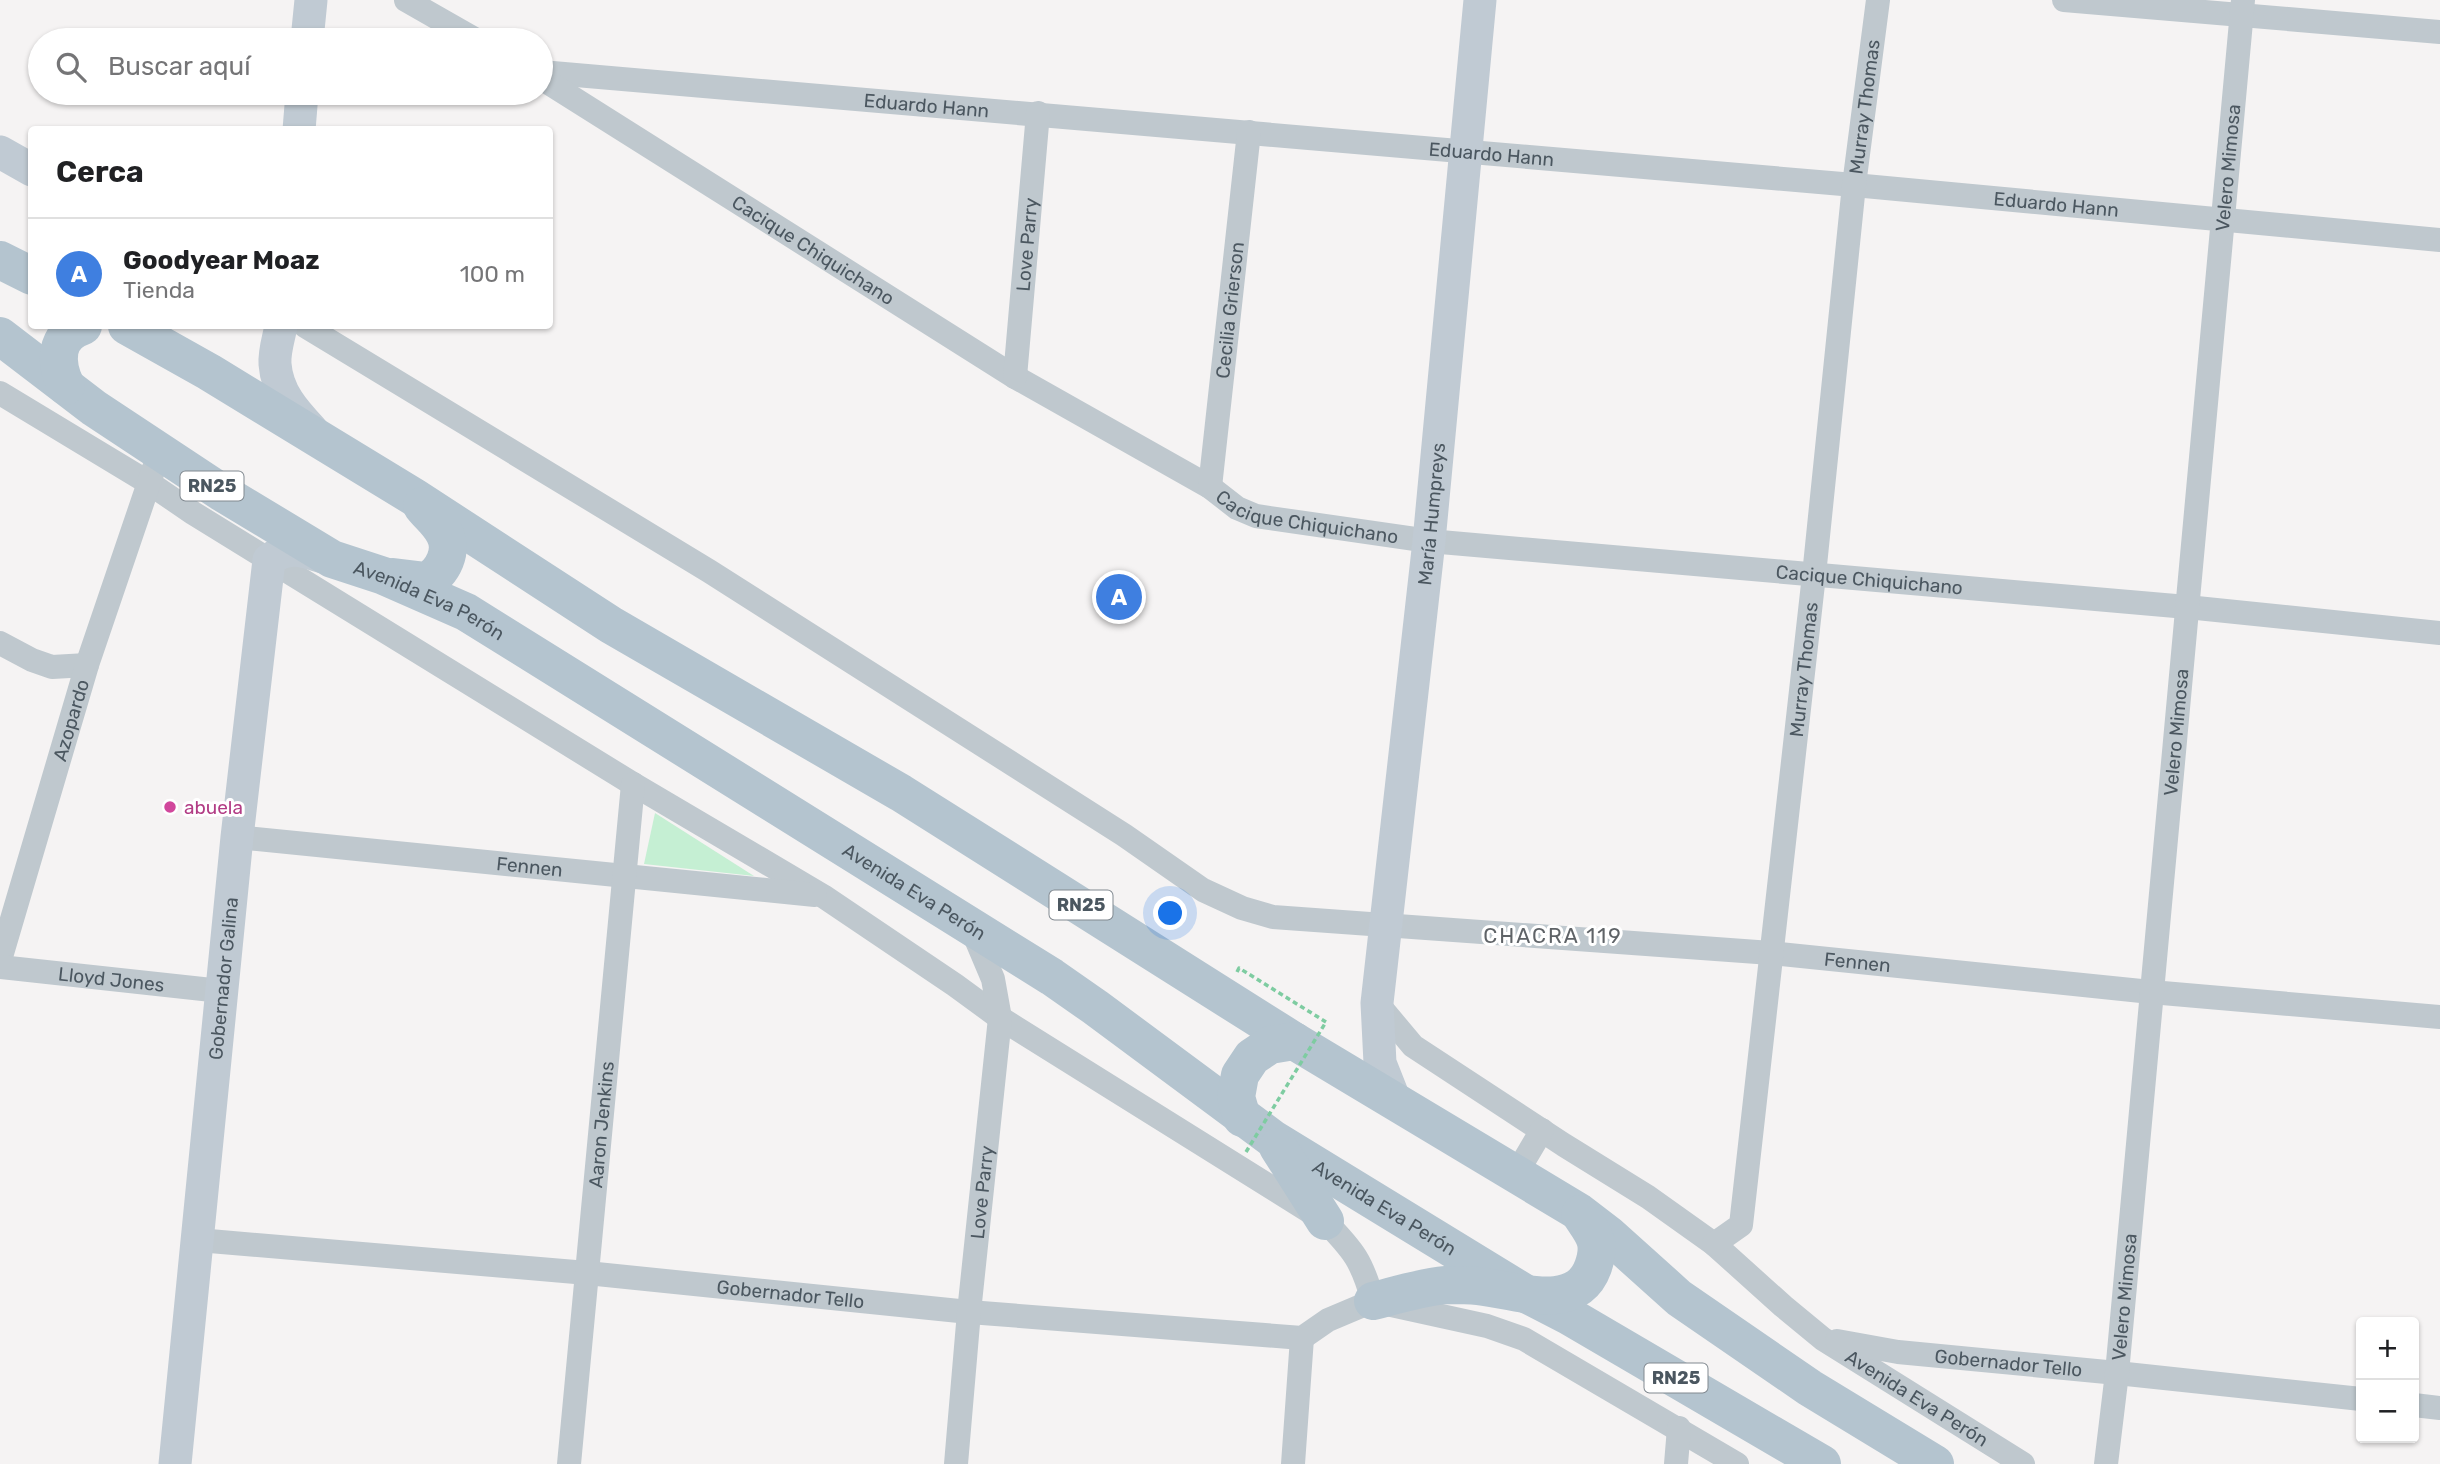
<!DOCTYPE html>
<html lang="es">
<meta charset="utf-8">
<style>
body{margin:0;font-family:Rubik,sans-serif;background:#f2f2f2;color:#202124}
.controls{position:absolute;right:21px;bottom:21px;display:grid;overflow:hidden;border-radius:7px;box-shadow:0 2px 5px #0004}
.controls button{width:63px;height:63px;display:grid;place-items:center;padding:0;border:0;border-bottom:2px solid #e0e0e0;background:#fff;color:#202124;font:35px sans-serif}
.you{position:absolute;left:1171px;top:914px;width:24px;height:24px;margin:-18px;border:5px solid #fff;border-radius:50%;background:#1a73e8;box-shadow:0 0 0 10px #1a73e833}
.badge{display:grid;place-items:center;width:46px;height:46px;border-radius:50%;background:#2481de;color:#fff;font-size:23px;font-weight:700}
.pin{position:absolute;translate:-50% -50%;border:4px solid #fff;box-shadow:0 2px 7px #0006}
.list{margin:0;padding:0;list-style:none}
h2{display:flex;justify-content:space-between;align-items:center;height:91px;margin:0;padding:0 28px;font-size:30px}
h2 small{font-size:23px;font-weight:400;color:#757577}
.list li{display:grid;grid-template-columns:46px 1fr auto;gap:21px;align-items:center;box-sizing:border-box;height:112px;padding:0 28px;border-top:2px solid #e0e0e0}
.list b{display:block;font-size:26px;white-space:nowrap}
.list p{margin:0;font-size:23px;white-space:nowrap;color:#757577}
.list em{font-size:23px;font-style:normal;color:#757577}
.icon{flex:none;width:38px;height:38px;fill:none;stroke:currentColor;stroke-width:2;stroke-linecap:round;stroke-linejoin:round}
.map{position:relative;flex:none;width:2440px;height:1464px;overflow:hidden}
.search{position:absolute;background:#fff;box-shadow:0 2px 5px #0004;left:28px;top:28px;width:525px;height:77px;display:flex;align-items:center;gap:18px;box-sizing:border-box;padding:0 24px;border-radius:38px;color:#757577;font-size:26px}
.panel{position:absolute;background:#fff;box-shadow:0 2px 5px #0004;left:28px;top:126px;width:525px;height:203px;border-radius:7px}
.map>svg:first-child{display:block}
</style>
<div class="map">
<svg width="2440" height="1464" viewBox="0 0 2440 1464">
<rect width="100%" height="100%" fill="#f5f3f3"/>
<!-- green -->
<path fill="#c5efd3" d="M655,813l99,63 -110,-12z"/>
<g fill="none" stroke-linecap="round" stroke-linejoin="round">
<!-- path -->
<path stroke="#7ecca1" stroke-width="3.5" stroke-dasharray="5 3.5" stroke-linecap="butt" d="M1237,972l2,-4 87,54"/>
<!-- street -->
<g stroke="#bfc8ce" stroke-width="24">
<path d="M406,0l70,40"/>
<path d="M2064,0l376,32"/>
<path id="s1" d="M541,72l1313,113 586,55"/>
<path id="s2" d="M541,78l474,299 195,110 27,21 19,8 173,25 758,66 253,26"/>
<path id="s3" d="M305,326l404,245 415,264 79,55 39,18 31,9 498,36 380,39 289,25"/>
<path id="s4" d="M1015,377l23,-264"/>
<path d="M0,393l149,90 44,30 440,271 190,112 132,89 45,33 325,203c29,30 37,40 48,80l114,25 37,13 213,125"/>
<path id="s5" d="M1210,487l39,-355"/>
<path d="M0,643l32,17 20,7 35,-2"/>
<path id="s6" d="M237,837l578,58"/>
<path id="s7" d="M0,960l87,-295 67,-197"/>
<path id="s8" d="M0,967l221,24"/>
<path id="s9" d="M1377,1003l36,43 151,99 84,52 66,47 69,62 40,33 200,125"/>
<path d="M1516,1174l26,-44"/>
<path id="s10" d="M198,1240l389,33 382,39 333,26 26,-18 45,-19"/>
<path id="s11" d="M1714,1244l27,-19 73,-650 40,-390 24,-185"/>
<path id="s12" d="M1837,1341l61,11 219,21 244,26"/>
<path d="M2414,1405l26,3"/>
<path id="s13" d="M569,1464l64,-680"/>
<path id="s14" d="M956,1464l13,-152 31,-294 -7,-39 -22,-52"/>
<path d="M1293,1464l9,-126"/>
<path d="M1676,1464l3,-36"/>
<path id="s15" d="M2106,1464l11,-91 126,-1373"/>
</g>
<!-- secondary -->
<g stroke="#c0cad3" stroke-width="33">
<path d="M307,40l4,-40"/>
<path d="M299,130l3,-37"/>
<path d="M0,152l32,18"/>
<path d="M281,326c-2,11 -7,26 -6,38 2,28 19,47 37,66"/>
<path id="s16" d="M1395,1101l-15,-38 -3,-60 52,-462 51,-541"/>
<path id="s17" d="M175,1464l62,-627 32,-277c19,-15 32,-10 54,-3"/>
</g>
<!-- primary -->
<g stroke="#b4c4cf" stroke-width="38">
<path d="M0,260l32,16"/>
<path d="M127,326l82,46 205,125 197,128 290,168 393,248 285,171 30,23 70,63 131,90 125,76"/>
<path id="s18" d="M0,336l94,72 127,84 111,67 52,17 82,36 586,365 43,30 178,132 255,156 41,21 253,148"/>
<path d="M66,386c-11,-23 -12,-51 17,-60"/>
<path d="M393,577l33,4c17,-8 28,-31 18,-48 -5,-10 -15,-18 -22,-27"/>
<path d="M1242,1118l-6,-21 4,-22 12,-18 18,-12 24,-4"/>
<path d="M1278,1147l47,74"/>
<path d="M1373,1301c24,-6 49,-14 73,-16 11,0 22,0 32,1 36,4 98,28 115,-19 9,-26 0,-33 -13,-53"/>
</g>
<!-- path-bridge -->
<path stroke="#7ecca1" stroke-width="3.5" stroke-dasharray="5 3.5" stroke-linecap="butt" d="M1246,1152l80,-130"/>
</g>
<!-- markers -->
<circle fill="#d1479c" stroke="#fff" stroke-width="2.5" cx="170" cy="807" r="7"/>
<g text-anchor="middle" dominant-baseline="central" stroke-width="6" stroke-linejoin="round" paint-order="stroke">
<!-- shield labels -->
<g fill="#fff" stroke="#818990" stroke-width="2">
<rect x="180.5" y="471.5" width="63" height="29" rx="5"/>
<rect x="1049.5" y="890.5" width="63" height="29" rx="5"/>
<rect x="1644.5" y="1363.5" width="63" height="29" rx="5"/>
</g>
<g font-size="18" font-weight="bold" fill="#4b5760">
<text x="212" y="486">RN25</text>
<text x="1081" y="905">RN25</text>
<text x="1676" y="1378">RN25</text>
</g>
<!-- street labels -->
<g font-size="19" fill="#4b5760" stroke="#fff">
<text stroke="none"><textPath href="#s1" startOffset="387">Eduardo Hann</textPath></text>
<text stroke="none"><textPath href="#s11" startOffset="1158">Murray Thomas</textPath></text>
<text stroke="none"><textPath href="#s1" startOffset="954">Eduardo Hann</textPath></text>
<text stroke="none"><textPath href="#s15" startOffset="1302">Velero Mimosa</textPath></text>
<text stroke="none"><textPath href="#s1" startOffset="1521">Eduardo Hann</textPath></text>
<text stroke="none"><textPath href="#s4" startOffset="133">Love Parry</textPath></text>
<text stroke="none"><textPath href="#s2" startOffset="322">Cacique Chiquichano</textPath></text>
<text stroke="none"><textPath href="#s5" startOffset="178">Cecilia Grierson</textPath></text>
<text stroke="none"><textPath href="#s2" startOffset="889">Cacique Chiquichano</textPath></text>
<text stroke="none"><textPath href="#s16" startOffset="593">María Humpreys</textPath></text>
<text stroke="none"><textPath href="#s2" startOffset="1456">Cacique Chiquichano</textPath></text>
<text stroke="none"><textPath href="#s18" startOffset="506">Avenida Eva Perón</textPath></text>
<text stroke="none"><textPath href="#s11" startOffset="592">Murray Thomas</textPath></text>
<text stroke="none"><textPath href="#s7" startOffset="250">Azopardo</textPath></text>
<text stroke="none"><textPath href="#s15" startOffset="735">Velero Mimosa</textPath></text>
<text stroke="none"><textPath href="#s6" startOffset="294">Fennen</textPath></text>
<text stroke="none"><textPath href="#s18" startOffset="1073">Avenida Eva Perón</textPath></text>
<text stroke="none"><textPath href="#s3" startOffset="1722">Fennen</textPath></text>
<text stroke="none"><textPath href="#s17" startOffset="488">Gobernador Galina</textPath></text>
<text stroke="none"><textPath href="#s8" startOffset="112">Lloyd Jones</textPath></text>
<text stroke="none"><textPath href="#s13" startOffset="341">Aaron Jenkins</textPath></text>
<text stroke="none"><textPath href="#s14" startOffset="273">Love Parry</textPath></text>
<text stroke="none"><textPath href="#s18" startOffset="1640">Avenida Eva Perón</textPath></text>
<text stroke="none"><textPath href="#s10" startOffset="595">Gobernador Tello</textPath></text>
<text stroke="none"><textPath href="#s15" startOffset="168">Velero Mimosa</textPath></text>
<text stroke="none"><textPath href="#s12" startOffset="173">Gobernador Tello</textPath></text>
<text stroke="none"><textPath href="#s9" startOffset="672">Avenida Eva Perón</textPath></text>
</g>
<!-- hotel labels -->
<g font-size="19" fill="#b23c85" stroke="#fff" text-anchor="start">
<text x="184" y="807">abuela</text>
</g>
<!-- neighbourhood labels -->
<g font-size="21" letter-spacing="2" fill="#5f6367" stroke="#fff">
<text x="1553" y="935">CHACRA 119</text>
</g>
</g>
</svg>
<div class="controls">
<button>+</button>
<button>−</button>
</div>
<div class="you"></div>
<div class="pin badge" style="left:1119px;top:597px;background:#3f7fe0">A</div>
<div class="search"><svg class="icon" aria-label="search" viewBox="0 0 24 24"><circle cx="10" cy="10" r="6"/><path d="M15 15l6 6"/></svg>Buscar aquí</div>
<section class="panel">
<h2>Cerca<small></small></h2>
<ul class="list">
<li><span class="badge" style="background:#3f7fe0">A</span><div><b>Goodyear Moaz</b><p>Tienda</p></div><em>100 m</em></li>
</ul>
</section>
</div>
